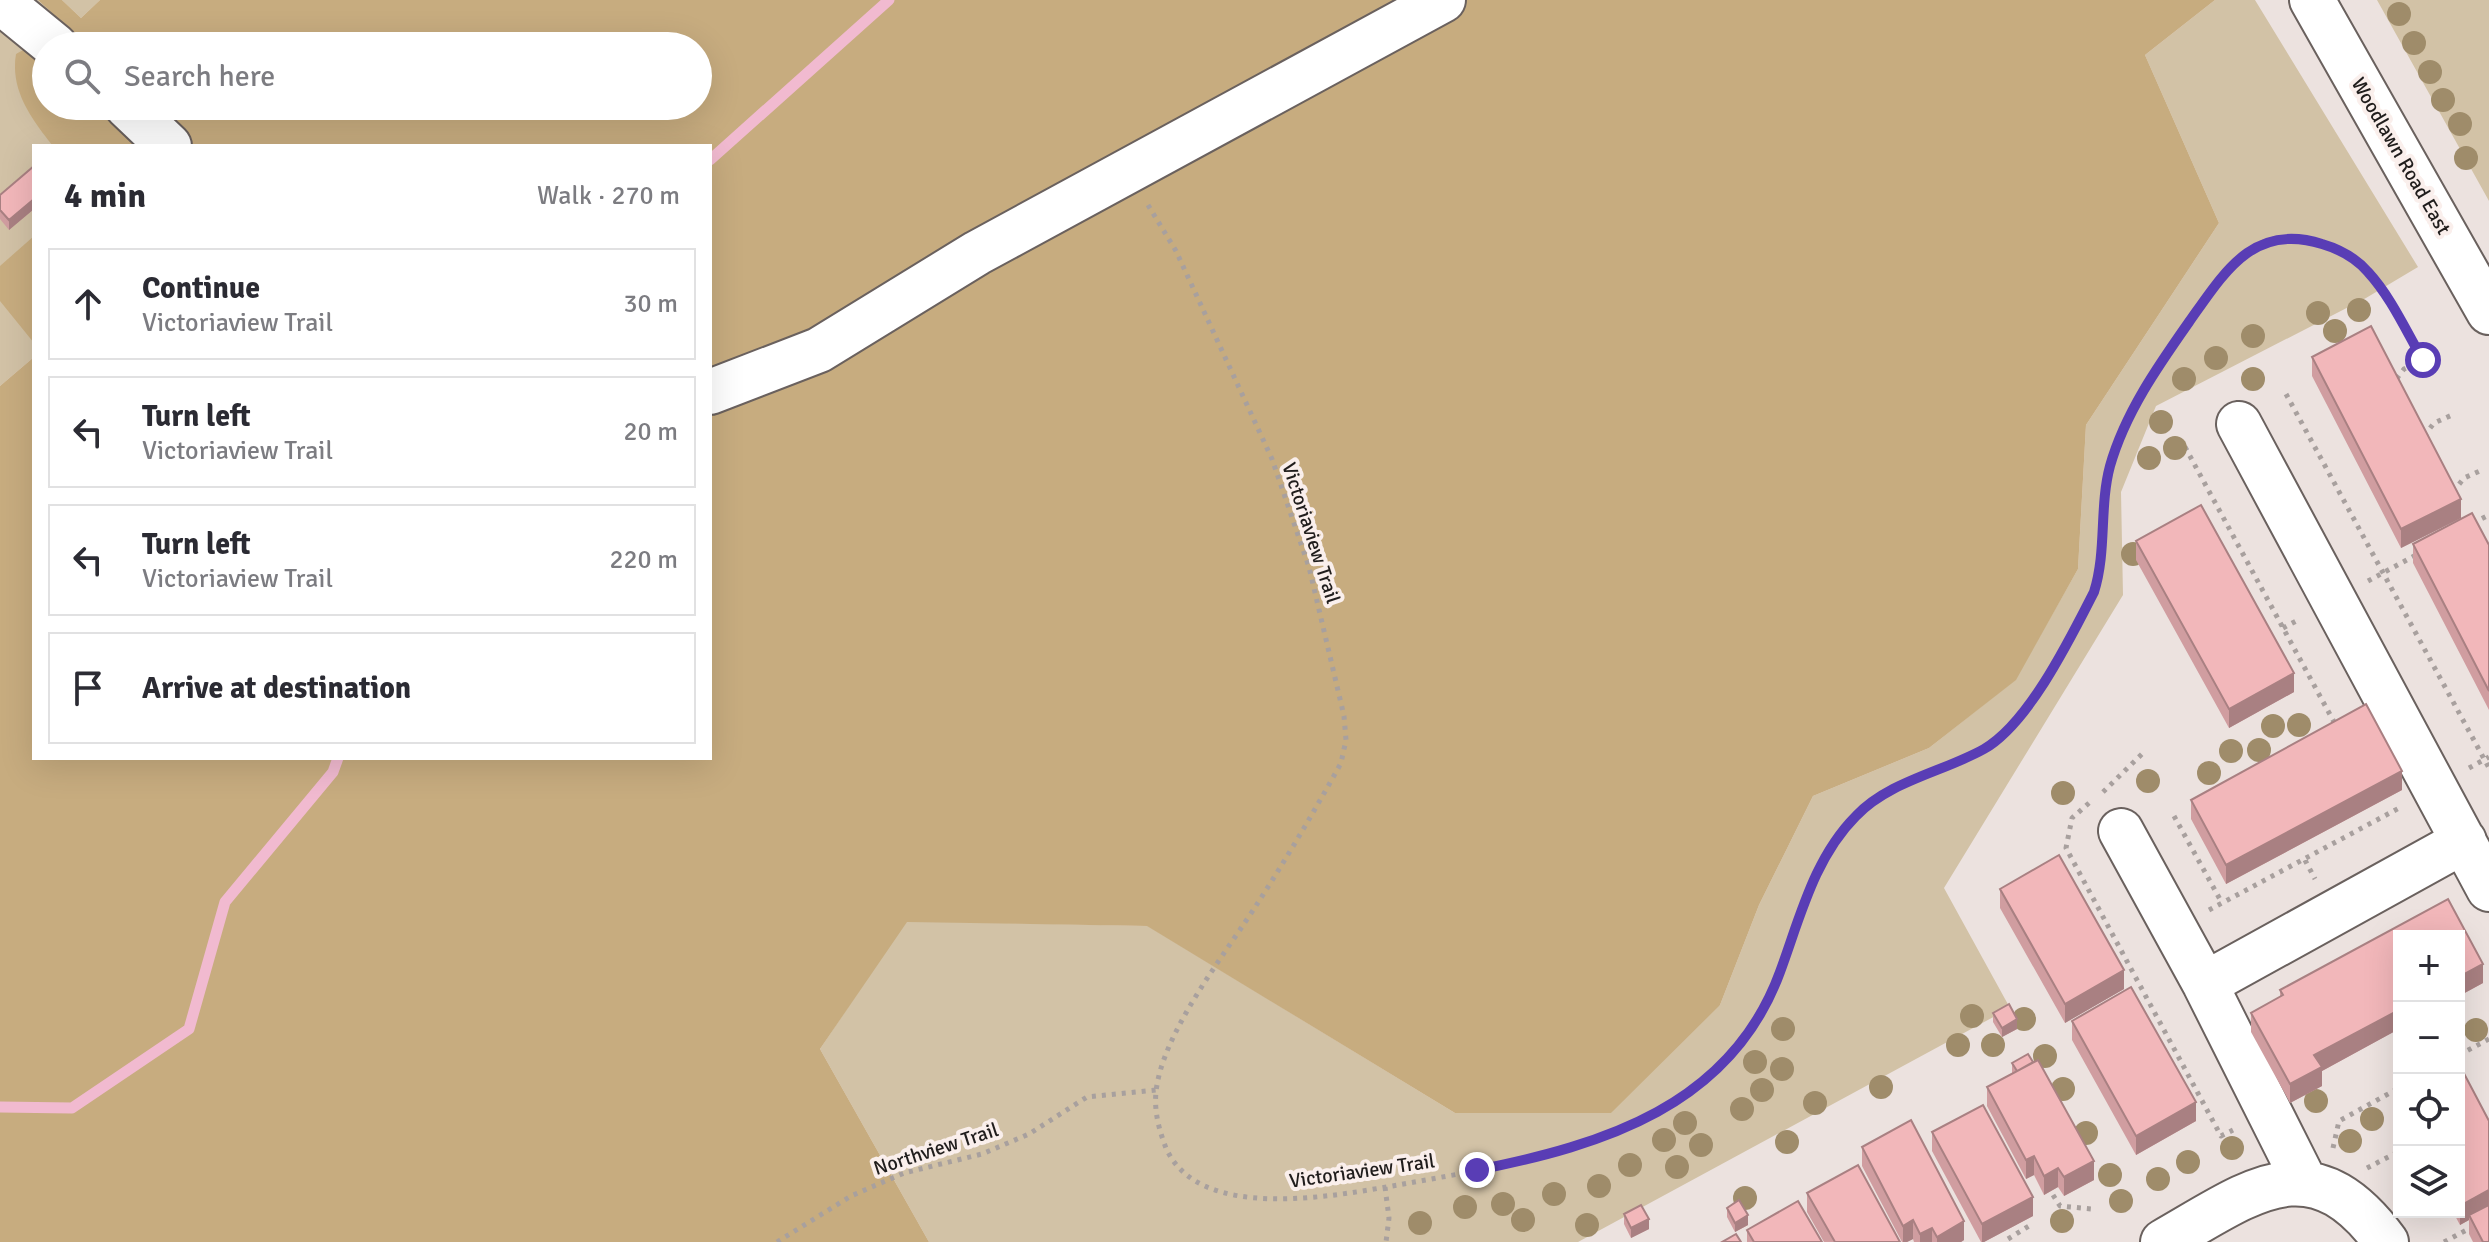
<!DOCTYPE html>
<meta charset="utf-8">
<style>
body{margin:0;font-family:Signika,sans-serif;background:#f7f7f7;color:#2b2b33}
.controls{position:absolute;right:24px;bottom:24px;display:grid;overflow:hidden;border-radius:0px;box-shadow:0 8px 32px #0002}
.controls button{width:72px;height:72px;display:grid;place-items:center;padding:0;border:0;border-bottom:2px solid #e1e1e2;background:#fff;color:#2b2b33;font:40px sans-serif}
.stop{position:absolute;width:24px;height:24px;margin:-18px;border:6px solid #593db5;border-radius:50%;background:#fff}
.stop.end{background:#593db5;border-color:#fff;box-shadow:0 2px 8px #0008}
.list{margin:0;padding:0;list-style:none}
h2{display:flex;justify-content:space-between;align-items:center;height:104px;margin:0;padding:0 32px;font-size:34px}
h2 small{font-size:26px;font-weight:400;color:#7c7c81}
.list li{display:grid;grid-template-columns:52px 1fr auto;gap:24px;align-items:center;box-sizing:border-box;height:112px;margin:0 16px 16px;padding:0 16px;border:2px solid #e1e1e2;border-radius:0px}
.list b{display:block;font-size:30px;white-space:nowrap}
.list p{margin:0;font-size:26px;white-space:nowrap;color:#7c7c81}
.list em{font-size:26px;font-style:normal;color:#7c7c81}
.icon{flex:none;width:44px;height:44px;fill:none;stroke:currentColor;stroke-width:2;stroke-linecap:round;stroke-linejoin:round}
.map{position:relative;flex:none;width:2489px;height:1242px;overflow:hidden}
.search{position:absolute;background:#fff;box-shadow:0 8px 32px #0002;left:32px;top:32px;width:680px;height:88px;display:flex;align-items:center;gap:20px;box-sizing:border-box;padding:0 28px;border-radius:44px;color:#7c7c81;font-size:30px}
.panel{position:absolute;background:#fff;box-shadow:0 8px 32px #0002;left:32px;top:144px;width:680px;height:616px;border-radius:0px}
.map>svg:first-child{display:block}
</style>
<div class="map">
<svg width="2489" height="1242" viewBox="0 0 2489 1242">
<rect width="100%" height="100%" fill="#ece2df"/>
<!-- green -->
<path fill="#d2c2a6" d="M0,0h38l28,26 -20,20v60l164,40h-176v211l-34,29z
M62,0h38l-19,18z
M2215,0h40l163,267 -52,31 -210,108 -35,86 2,103 -179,293 66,120 -432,234h-649l-109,-193 86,-128 242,5 307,187 265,-108 39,-100 54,-109 116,-48 86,-68 63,-111 8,-144 133,-202 -74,-168z
M2377,0h112v201z"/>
<!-- forest -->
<path fill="#c7ac7f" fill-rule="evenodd" d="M38,0h24l19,18 19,-18h2115l-70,55 74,168 -133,202 -8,144 -62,111 -87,68 -116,48 -54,109 -39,100 -109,108h-156l-308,-187 -240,-4 -87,127 109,193h-929v-856l34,-29v401h676v-612h-657c-22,-28 -43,-56 -37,-92l50,-28zM46,46h652v60h-652z
M34,236v107l-34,-42v-35z"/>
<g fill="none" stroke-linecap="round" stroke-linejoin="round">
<!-- stream -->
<path stroke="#f1bad0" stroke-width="11" d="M710,160l179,-160
M0,1107l72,1 117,-79 36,-127 108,-130 5,-14"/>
<!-- minor casing -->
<g stroke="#6a615e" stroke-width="48">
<path id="minor" d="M2312,0l177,312
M0,1l55,45
M127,106l42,40
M710,392l109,-42 158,-97 466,-253
M2239,424l250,465
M2121,831l84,153 99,197
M2205,984l259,-143
M2163,1242c88,-50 148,-102 223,0"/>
</g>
<!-- path -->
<path stroke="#a8a09e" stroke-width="5" stroke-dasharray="4 6" stroke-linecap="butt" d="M1148,205l28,46 96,208 37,108 35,149 2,24 -5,23c-26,47 -53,93 -82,138 -32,51 -97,131 -103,191 -2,19 3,38 10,56 33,75 167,48 232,37 148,-27 306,-48 377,-201 25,-55 34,-119 77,-165 36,-36 89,-45 131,-70 44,-25 83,-103 106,-148 22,-42 9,-90 21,-135 14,-52 104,-205 153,-224 18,-7 40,-4 57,1 55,17 76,71 103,117l-19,9 -10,13
M2286,394l203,374
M2424,436l10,-13 18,-8
M2185,447l149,275
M2453,492l11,-14 18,-8
M2473,523l16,-8
M2368,581l48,-26
M2283,628l17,-9
M2469,768l20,-11
M2103,792l40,-39
M2089,803l-17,15 -6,30 155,288 12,-6
M2174,816l48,87
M2305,860l10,19
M2209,910l192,-103
M2459,1055l30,-16
M2333,1148l6,-27 60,-33
M2367,1168l31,-16 1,-11
M1385,1187l4,31 -3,24
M2053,1195l7,11 32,3
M2008,1239l21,-13 -2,-4
M777,1242l74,-46 53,-23 78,-19 47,-20 58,-37 69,-7
M2444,1242l30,-16"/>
<!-- minor -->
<use href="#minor" stroke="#fff" stroke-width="44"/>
</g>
<!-- trees -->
<g fill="#9f8c6a">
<circle cx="2399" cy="14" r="12"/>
<circle cx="2414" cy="43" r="12"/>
<circle cx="2430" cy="72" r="12"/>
<circle cx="2443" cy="100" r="12"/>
<circle cx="2460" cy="124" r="12"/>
<circle cx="2466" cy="158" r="12"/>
<circle cx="2359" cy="310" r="12"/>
<circle cx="2318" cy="313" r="12"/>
<circle cx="2335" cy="331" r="12"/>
<circle cx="2253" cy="336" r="12"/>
<circle cx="2216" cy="358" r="12"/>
<circle cx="2184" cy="379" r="12"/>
<circle cx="2253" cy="379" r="12"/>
<circle cx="2161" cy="422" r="12"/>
<circle cx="2175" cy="448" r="12"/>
<circle cx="2149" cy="458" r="12"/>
<circle cx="2133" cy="554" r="12"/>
<circle cx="2299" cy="725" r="12"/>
<circle cx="2273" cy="726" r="12"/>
<circle cx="2259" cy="750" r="12"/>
<circle cx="2231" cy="751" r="12"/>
<circle cx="2209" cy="773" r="12"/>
<circle cx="2148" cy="781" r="12"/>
<circle cx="2063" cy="793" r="12"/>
<circle cx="1972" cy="1016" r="12"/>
<circle cx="2024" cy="1019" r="12"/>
<circle cx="1783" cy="1029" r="12"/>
<circle cx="2476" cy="1030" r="12"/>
<circle cx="1958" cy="1045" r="12"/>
<circle cx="1993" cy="1045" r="12"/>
<circle cx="2045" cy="1056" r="12"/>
<circle cx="1755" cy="1062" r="12"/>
<circle cx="1782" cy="1069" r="12"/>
<circle cx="1881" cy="1087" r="12"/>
<circle cx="2063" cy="1089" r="12"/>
<circle cx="1762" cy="1090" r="12"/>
<circle cx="2316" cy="1101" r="12"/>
<circle cx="1815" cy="1103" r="12"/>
<circle cx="1742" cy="1109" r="12"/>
<circle cx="2372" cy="1119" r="12"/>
<circle cx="1685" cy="1123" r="12"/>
<circle cx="2086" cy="1133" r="12"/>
<circle cx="1664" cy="1140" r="12"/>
<circle cx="2350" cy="1141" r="12"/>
<circle cx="1787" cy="1142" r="12"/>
<circle cx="1701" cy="1145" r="12"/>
<circle cx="2232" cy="1148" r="12"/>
<circle cx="2188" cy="1162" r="12"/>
<circle cx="1630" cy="1165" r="12"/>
<circle cx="1677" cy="1167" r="12"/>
<circle cx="2110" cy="1175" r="12"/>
<circle cx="2158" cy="1179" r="12"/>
<circle cx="1599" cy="1186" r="12"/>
<circle cx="1554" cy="1194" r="12"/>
<circle cx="1745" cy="1198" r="12"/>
<circle cx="2121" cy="1201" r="12"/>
<circle cx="1503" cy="1204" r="12"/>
<circle cx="1465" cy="1207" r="12"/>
<circle cx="1523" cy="1220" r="12"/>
<circle cx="2062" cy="1221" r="12"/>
<circle cx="1420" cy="1223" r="12"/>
<circle cx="1587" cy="1225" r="12"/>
</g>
<!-- wall -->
<path fill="#d09da0" d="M34,166v43l-25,21 -9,-11v-24z
M2312,357l149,161 -60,30 -89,-172z
M2136,541l158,151 -65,36 -93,-168z
M2413,544l76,1v165l-76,-147z
M2402,790l-176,94 -35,-65v-19z
M2000,889l124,100 -59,34 -65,-115z
M2483,983l-161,88v15l-32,17 -39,-71v-19l29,-16v-7z
M1993,1013l24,16 -15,8 -9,-15z
M2072,1021l124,100 -60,34 -64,-115z
M2012,1063l82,117 -30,16 -6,-9 -14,8 -10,-20 -8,4 -39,-73v-19l25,-14z
M2459,1064l30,178h-16l-4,-8v-14l-9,5 -7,-13h6z
M1932,1132l101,84 -49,26h-3l-49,-91z
M1862,1147l102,93 -3,2h-47l-1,-3 -6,3h-5l-40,-76z
M1807,1193l93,49h-76l-17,-30z
M1727,1208l21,17 -13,7 -8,-15z
M1624,1214l25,15 -18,9 -7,-14z
M1747,1230l75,12h-75z"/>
<!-- shaded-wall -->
<path fill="#a98082" d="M34,199v10l-25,21v-10z
M2461,499v19l-60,30v-19z
M2294,673v19l-65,36v-19z
M2402,771v19l-176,94v-19z
M2483,964v19l-24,13v-19z
M2124,970v19l-59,34v-19z
M2399,1010v19l-77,42v15l-32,17v-19l24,-29z
M2017,1019v10l-15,8v-9z
M2196,1102v19l-60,34v-19z
M2034,1156v19l-8,4v-19z
M2094,1161v19l-30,16v-19z
M2058,1168v19l-14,8v-19z
M2489,1190v19l-20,6v5l-9,5v-19z
M2033,1197v19l-49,26h-2v-18z
M1748,1215v10l-13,7v-9z
M1649,1219v10l-18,9v-10z
M1913,1220v19l-6,3h-4v-16z
M1964,1221v19l-3,2h-24v-5z
M1932,1228v14h-12v-8z"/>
<!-- building -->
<path fill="#f2b7ba" stroke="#a98082" stroke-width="2" d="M34,166v33l-25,21 -9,-10v-15z
M2371,326l90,173 -60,30 -89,-172z
M2201,505l93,168 -65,36 -93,-168z
M2472,513l17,32v146l-76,-147z
M2366,704l36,67 -176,94 -35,-65z
M2059,855l65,115 -59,34 -65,-115z
M2448,899l35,65 -24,13v-41h-60v74l-85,45 8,12 -32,17 -39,-71 32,-18 -3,-5z
M2131,987l65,115 -60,34 -64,-115z
M2009,1004l8,15 -15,9 -9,-15z
M2028,1054l5,8 -16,9 -5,-8z
M2038,1060l56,101 -30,16 -6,-9 -14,8 -10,-20 -8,4 -39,-73z
M2459,1064l30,57v69l-29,16z
M1983,1105l50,92 -51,27 -50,-92z
M1911,1120l53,101 -27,16 -5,-9 -12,6 -7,-14 -10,6 -41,-79z
M1858,1165l42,77h-65l-28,-49z
M1739,1200l9,15 -13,8 -8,-15z
M1798,1201l24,41h-68l-7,-12z
M1641,1205l8,14 -18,9 -7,-14z
M2489,1205v37h-6l-14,-27z
M1736,1234l5,8h-19z"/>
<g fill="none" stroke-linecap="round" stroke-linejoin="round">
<!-- route -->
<path stroke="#593db5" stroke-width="10" d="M1477,1170c126,-25 254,-64 303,-198 20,-54 34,-114 76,-156 33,-35 87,-44 128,-67 45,-26 86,-110 110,-157 13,-41 5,-85 16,-126 15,-53 48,-100 79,-144 35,-49 64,-100 133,-78 17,5 34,14 46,28 23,25 38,59 55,88"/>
</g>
<g text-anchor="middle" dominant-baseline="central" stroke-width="8" stroke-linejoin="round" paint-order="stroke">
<!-- street labels -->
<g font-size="20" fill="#201d1c" stroke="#faefec">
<text transform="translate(2401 156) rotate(60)">Woodlawn Road East</text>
<text transform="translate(1311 533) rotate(72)">Victoriaview Trail</text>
<text transform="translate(936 1149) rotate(-18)">Northview Trail</text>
<text transform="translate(1362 1171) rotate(-8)">Victoriaview Trail</text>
</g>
</g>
</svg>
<div class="controls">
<button>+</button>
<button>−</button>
<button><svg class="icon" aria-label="locate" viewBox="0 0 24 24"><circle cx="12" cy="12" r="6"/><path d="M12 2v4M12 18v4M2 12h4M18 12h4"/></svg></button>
<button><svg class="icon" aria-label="layers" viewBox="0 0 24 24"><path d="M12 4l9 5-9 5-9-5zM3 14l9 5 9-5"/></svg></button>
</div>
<div class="stop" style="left:2423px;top:360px"></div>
<div class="stop end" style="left:1477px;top:1170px"></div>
<div class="search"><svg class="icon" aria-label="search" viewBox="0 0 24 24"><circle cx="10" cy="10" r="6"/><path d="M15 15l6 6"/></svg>Search here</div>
<section class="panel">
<h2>4 min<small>Walk · 270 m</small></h2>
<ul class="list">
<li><svg class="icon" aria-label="ahead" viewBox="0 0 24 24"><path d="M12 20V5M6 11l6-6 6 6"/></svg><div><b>Continue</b><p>Victoriaview Trail</p></div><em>30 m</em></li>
<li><svg class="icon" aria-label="left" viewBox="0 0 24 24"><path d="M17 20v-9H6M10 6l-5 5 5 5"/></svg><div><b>Turn left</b><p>Victoriaview Trail</p></div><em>20 m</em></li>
<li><svg class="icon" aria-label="left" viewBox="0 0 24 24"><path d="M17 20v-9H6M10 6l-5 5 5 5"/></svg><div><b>Turn left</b><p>Victoriaview Trail</p></div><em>220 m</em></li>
<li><svg class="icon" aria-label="arrive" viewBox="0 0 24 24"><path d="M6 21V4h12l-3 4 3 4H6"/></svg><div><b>Arrive at destination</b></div></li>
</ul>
</section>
</div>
